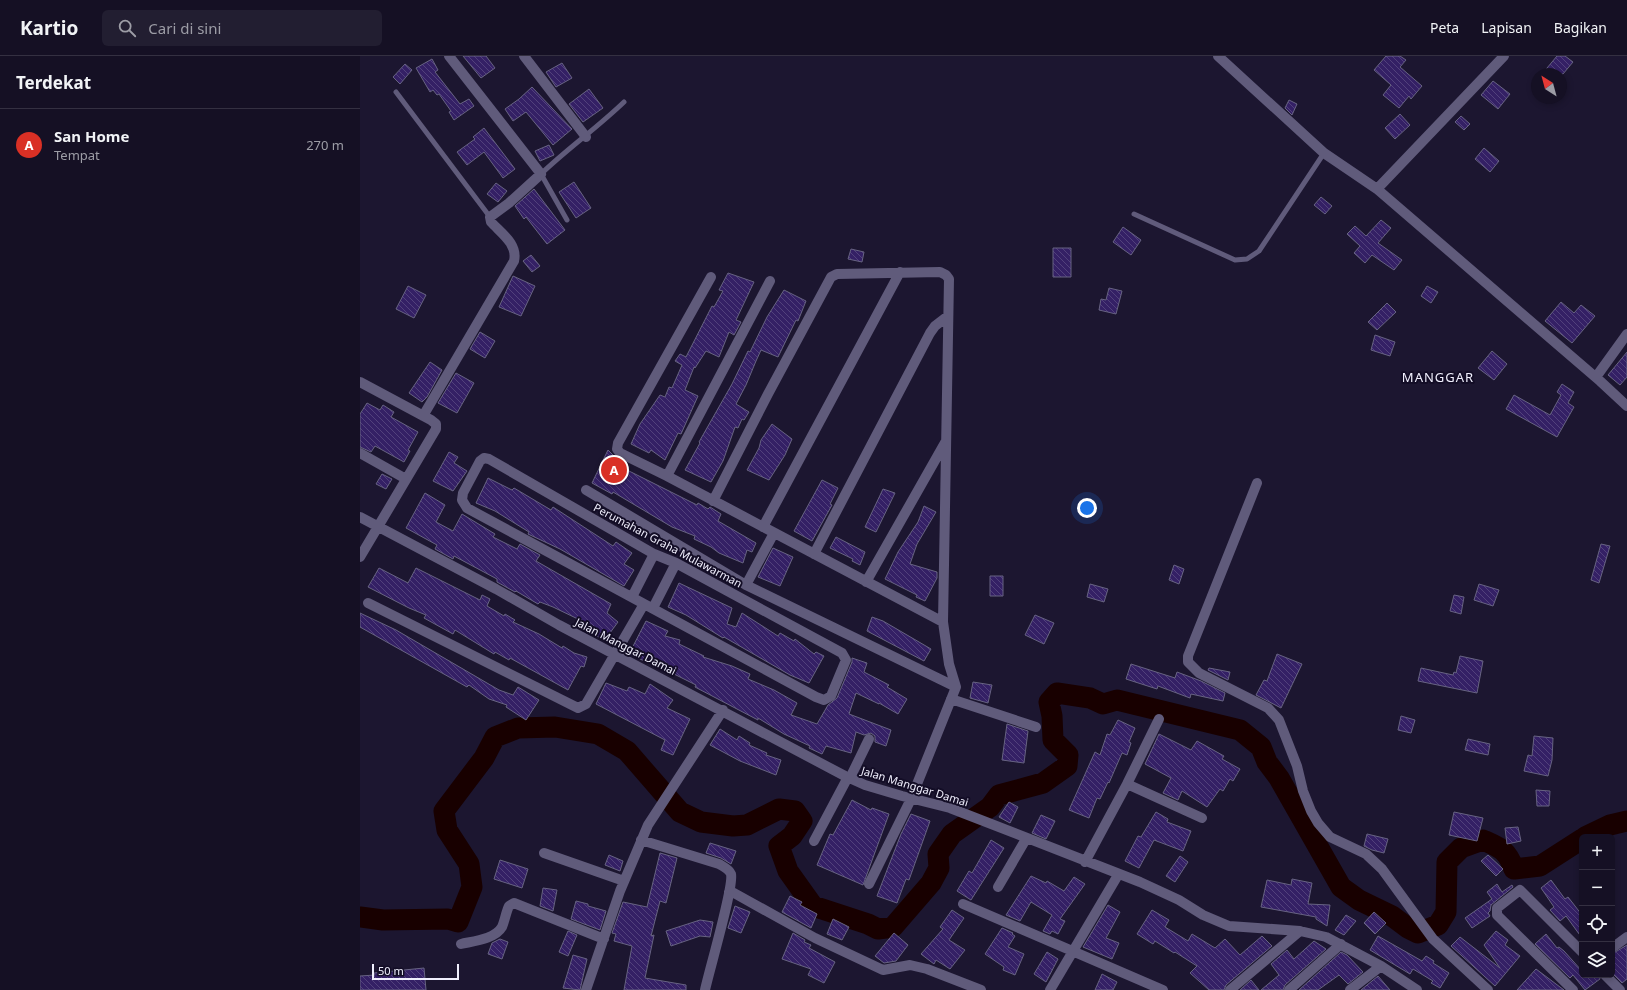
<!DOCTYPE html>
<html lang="id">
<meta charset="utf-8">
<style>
body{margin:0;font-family:"Noto Sans",sans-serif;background:#221e31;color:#f1f3f6}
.controls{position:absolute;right:12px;bottom:12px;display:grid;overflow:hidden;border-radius:6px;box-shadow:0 2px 6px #0003}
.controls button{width:36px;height:36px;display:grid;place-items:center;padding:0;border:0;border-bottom:1px solid #343041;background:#151024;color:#f1f3f6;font:20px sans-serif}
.compass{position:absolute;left:1171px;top:12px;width:36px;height:36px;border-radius:50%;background:#151024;box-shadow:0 2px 6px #0003;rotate:324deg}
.scale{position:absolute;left:12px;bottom:10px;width:87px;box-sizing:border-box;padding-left:4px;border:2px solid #f0effd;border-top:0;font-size:11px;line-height:14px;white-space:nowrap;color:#f0effd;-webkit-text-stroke:3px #130d26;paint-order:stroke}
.you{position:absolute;left:727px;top:452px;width:14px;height:14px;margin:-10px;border:3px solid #fff;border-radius:50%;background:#1a73e8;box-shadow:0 0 0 6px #1a73e833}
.badge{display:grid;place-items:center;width:26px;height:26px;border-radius:50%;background:#d93025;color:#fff;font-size:13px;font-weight:700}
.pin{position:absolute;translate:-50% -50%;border:2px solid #fff;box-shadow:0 1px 4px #0006}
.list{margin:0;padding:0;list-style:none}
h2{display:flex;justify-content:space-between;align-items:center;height:52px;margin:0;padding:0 16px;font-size:17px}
h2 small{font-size:13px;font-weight:400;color:#9d9da6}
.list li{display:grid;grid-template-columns:26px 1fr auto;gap:12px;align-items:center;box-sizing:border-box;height:72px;padding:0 16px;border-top:1px solid #343041}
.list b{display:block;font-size:15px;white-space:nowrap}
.list p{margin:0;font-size:13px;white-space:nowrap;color:#9d9da6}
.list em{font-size:13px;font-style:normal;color:#9d9da6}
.icon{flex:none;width:22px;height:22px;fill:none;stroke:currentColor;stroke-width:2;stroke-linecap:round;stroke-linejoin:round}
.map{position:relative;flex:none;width:1267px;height:934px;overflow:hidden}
header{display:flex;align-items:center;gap:24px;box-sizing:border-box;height:56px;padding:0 20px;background:#151024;border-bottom:1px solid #343041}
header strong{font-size:19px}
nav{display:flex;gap:22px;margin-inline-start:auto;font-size:14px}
.search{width:280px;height:36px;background:#221e31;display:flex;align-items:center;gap:10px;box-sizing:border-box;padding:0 14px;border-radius:6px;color:#9d9da6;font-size:15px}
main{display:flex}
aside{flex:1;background:#151024}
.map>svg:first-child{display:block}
</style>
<header>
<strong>Kartio</strong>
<div class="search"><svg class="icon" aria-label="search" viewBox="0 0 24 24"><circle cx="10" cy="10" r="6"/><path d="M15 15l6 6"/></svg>Cari di sini</div>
<nav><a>Peta</a><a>Lapisan</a><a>Bagikan</a></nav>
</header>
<main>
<aside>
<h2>Terdekat<small></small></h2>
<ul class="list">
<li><span class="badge">A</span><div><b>San Home</b><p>Tempat</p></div><em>270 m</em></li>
</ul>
</aside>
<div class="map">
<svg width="1267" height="934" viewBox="0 0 1267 934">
<defs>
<pattern id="building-back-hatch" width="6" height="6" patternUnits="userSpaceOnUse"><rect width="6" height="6" fill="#342065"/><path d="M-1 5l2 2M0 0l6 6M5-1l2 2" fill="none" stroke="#52417c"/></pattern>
</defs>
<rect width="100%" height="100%" fill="#1c1630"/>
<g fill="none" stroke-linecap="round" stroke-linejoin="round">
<!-- river -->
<path stroke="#180000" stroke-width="21" d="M1225,781l25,-12 17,-4
M0,861l23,3 65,-1 10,3 14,-35 -3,-23 -22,-34 -3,-19 40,-53 11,-21 23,-9 37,-1 43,7 29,17 53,61 21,10 32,4 14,-1 32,-16 16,2 7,10 -10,15 -13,10 9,25 25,35 55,18 10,5 15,-2 38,-44 8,-15 -1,-14 14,-20 38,-27 9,-12 44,-12 24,-17 1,-11 -15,-15 -1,-24 -3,-14 8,-9 33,5 13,6 14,-4 123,30 21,17 6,15 12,16 62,109 18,13 33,16 16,12 10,5 20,-8 8,-13 1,-50 14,-14 22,-8c18,8 24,10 31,29l26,-3 42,-27"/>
</g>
<!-- building -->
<path fill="url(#building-back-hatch)" stroke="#676382" d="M103,0h23l9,12 -14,10z
M1026,0h14l6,4 -6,7 22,19 -11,13 -2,-3 -10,12 -16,-13 8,-10 -17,-15z
M1197,0h8l8,6 -10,12h-21z
M72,3l6,11 -3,2 25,32 9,-5 5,7 -20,14 -5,-8 2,-1 -12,-17 -2,1 -4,-5 -3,2 -14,-24z
M202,7l10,15 -16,9 -10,-15z
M45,8l7,6 -12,14 -7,-7z
M1133,25l17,13 -12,15 -17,-14z
M172,31l40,42 -19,16 -27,-33 -13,9 -8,-12 14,-10z
M229,33l14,19 -20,14 -14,-18z
M929,44l8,4 -5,11 -7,-7z
M1040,58l10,11 -15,14 -10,-11z
M1101,60l9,8 -6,6 -9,-8z
M124,72l31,41 -12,9 -19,-26 -17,13 -10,-13 18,-13 -2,-2z
M189,89l5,10 -14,6 -5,-10z
M1124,92l15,13 -9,11 -15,-13z
M214,126l17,26 -15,10 -17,-26z
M136,127l11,8 -9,11 -11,-8z
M174,133l31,41 -18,14 -21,-27 -2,2 -9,-13z
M961,141l11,9 -7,8 -11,-9z
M1021,164l10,8 -13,15 24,17 -8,10 -22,-15 -7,8 -11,-10 6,-7 -13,-12 8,-8 11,10z
M763,171l18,13 -10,15 -18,-13z
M693,192h18v29h-18z
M491,193l13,3 -2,10 -14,-3z
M171,199l9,11 -8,6 -9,-11z
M368,217l26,9 -18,38 5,2 -7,13 -5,-3 -10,25 -13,-6 -11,17 -1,-1 -9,23 13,6 -17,38 -3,-1 -13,27 -14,-10 -2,3 -18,-9 9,-20 20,-29 5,2 4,-10 3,1 10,-23 -7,-4 5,-7 6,3 26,-51 2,1 9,-16 -4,-1z
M153,220l22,10 -14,30 -22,-9z
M48,230l18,9 -12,23 -18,-9z
M1067,230l11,6 -7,11 -10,-7z
M749,232l13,3 -6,23 -17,-4 2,-11 5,1z
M424,234l22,11 -8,20 -2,-1 -18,37 -17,-7 -5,11 -10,24 -10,19 13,8 -5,8 -2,-1 -4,9 -3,-1 -12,34 -12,21 -26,-12 15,-27 -1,-1 33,-58 16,-33 2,1 17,-35z
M1201,246l13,11 7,-8 14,11 -23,27 -27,-22z
M1027,247l9,9 -19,18 -9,-8z
M120,276l15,9 -10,17 -15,-9z
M1015,279l20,7 -5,14 -19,-6z
M1132,295l15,13 -13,16 -16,-12z
M1267,296v25l-7,8 -12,-10z
M70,306l12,8 -15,27 -5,5 -13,-9z
M96,317l18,10 -17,30 -19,-10z
M1202,328l12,8 -6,11 6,4 -17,30 -51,-28 8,-14 36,20 11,-20 -4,-3z
M7,347l13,7 3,-5 11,7 -3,5 27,15 -10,18 2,1 -6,11 -29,-16 -4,6 -11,-5v-33z
M412,368l20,15 -7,16 -16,25 -22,-10 12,-22 2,-8z
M248,394l7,7 -2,6 84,42 1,-2 10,6 2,-2 11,7 -3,7 38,22 -4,9 -5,-2 -4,13 -24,-10 -8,-6 -17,-8 1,-3 -23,-9 -59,-35 -1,2 -20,-11z
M89,396l9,5 -4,6 13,8 -14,20 -20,-10z
M22,418l10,5 -6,10 -10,-5z
M128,422l24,12 2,-2 37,22 2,-3 60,39 3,-4 16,11 -8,11 10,6 -10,16 -64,-37 -32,-15 1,-2 -34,-21 -19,-8z
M462,424l16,8 -8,16 2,1 -20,36 -18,-10z
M523,433l12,4 -19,39 -11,-5z
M65,437l20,12 -9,17 17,9 9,-17 33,20 -2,3 24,12 3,-5 20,11 -4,6 75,43 -4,9 11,9 -14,19 -10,-7 -17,-7 3,-7 -27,-13 -13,-5 -2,2 -22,-13 -1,1 -18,-10v-3l-43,-23 -1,3 -18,-10 2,-4 -31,-17z
M564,450l12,6 -19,32 -7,20 27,8v6l-12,23 -9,-4 1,-2 -32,-16 13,-27 20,-30z
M476,481l29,15 -5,13 -8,-4 1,-2 -23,-11z
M1241,488l9,2 -11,37 -8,-3z
M413,492l20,9 -13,29 -22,-9z
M814,509l10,4 -5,15 -10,-4z
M19,512l29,15 8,-15 64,32 2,-5 8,4 -3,7 17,10 1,-2 10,6 -2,2 26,12 23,14 1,-2 11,7 13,4 -3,10 -3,-1 -13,24 -58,-32 -1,2 -14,-8 -1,2 -39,-24 -2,4 -29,-16 2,-3 -17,-7 -41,-21z
M630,520h13v20h-13z
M319,527l53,25 -5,16 9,3 6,-14 36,23 2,-3 14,8 1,-2 19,15 2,-2 8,4 -15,27 -19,-8 -66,-38 -1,1 -37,-23 -18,-8z
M730,528l18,5 -4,13 -17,-5z
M1119,528l20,6 -6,16 -19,-6z
M1094,539l10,2 -3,17 -11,-3z
M0,557l36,17 103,60 14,5 5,-8 21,13 -13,20 -20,-13 1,-2 -18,-6 -20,-14 -2,2 -107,-60z
M675,559l19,8 -10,21 -19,-9z
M512,561l11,4 48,28 -7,12 -57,-30z
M286,565l22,10 -3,5 15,4 -1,4 25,12 -1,1 29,9 18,8 -2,5 26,11 23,13 -6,12 26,9 11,-19 9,-7 15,-36v-4l15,5 -3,9 25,13 -2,2 20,12 -9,15 -19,-11v1l-23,-11 -7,21 42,16 -5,16 -11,-4v-6l-4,-3 -7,2 -8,-3 -5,21 -25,-7 -4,8 -13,-6 1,-2 -26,-12 -26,-16v2l-63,-33 1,-2 -24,-12 1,-3 -22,-6 -22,-10z
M917,598l25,10 -21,44 -25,-13 8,-15 3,1z
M1100,600l23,5 -6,32 -59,-12 3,-13 32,7 1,-3 2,1z
M771,608l44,14 2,-6 24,9 24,12 -2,8 -32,-7 -1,4 -32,-12 -1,3 -31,-10z
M849,612l21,4 -2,8 -20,-10z
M613,626l19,3 -4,18 -18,-5z
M246,627l21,8 2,-4 16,7 5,-10 23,16 -6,8 23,11 -17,36 -12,-5 4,-10 -69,-36z
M1041,660l14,4 -4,13 -13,-3z
M758,664l17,8 -6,14 2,1 -4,12 -5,-2 -13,30 -1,-1 -8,17 -3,-1 -8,20 -20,-8 26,-58 5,3 7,-21 3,1z
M647,668l21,7 -4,32 -22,-3z
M360,673l17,11 2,-4 11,7 -1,2 18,8 -1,2 15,5 -5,15 -36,-14 -30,-16z
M799,678l32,16 6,-9 27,15 -2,3 18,10 -7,12 -3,-2 -7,12 -3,-2 -13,18 -25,-16 -4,9 -15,-7 8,-15 -26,-14z
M1174,680l19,2 -1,22 -4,16 -24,-5 4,-16 4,1z
M1108,683l22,5 -2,11 -23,-5z
M1176,734l14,1 -1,15h-12z
M492,744l19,10 1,-2 17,6 -26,71 -46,-20 13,-31 3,1z
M649,746l9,5 -8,16 -11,-6z
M796,756l12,7 -1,3 24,9 -8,20 -29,-11 -15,28 -14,-7 13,-25 3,1z
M1094,756l29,6 -6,23 -28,-6z
M551,758l19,7 -21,59 -3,-1 -9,24 -20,-7 24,-62z
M681,759l14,6 -9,18 -14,-6z
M1158,771l3,14 -14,3 -2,-16z
M1007,778l21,5 -4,14 -12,-3 -8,-4z
M631,784l13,8 -33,52 -14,-9 12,-20 3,2z
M350,787l26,8 -5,13 -10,-6 -15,-5z
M300,797l17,5 -11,45 -6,-2 -9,35 3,-1 -9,43 41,7v5h-62l8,-44 -18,-5 2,-7 -4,-1 11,-31 24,5z
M249,799l14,6 -3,10 -15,-6z
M1128,799l15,14 -7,7 -15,-15z
M820,800l8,6 -13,20 -9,-6z
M140,804l28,9 -6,19 -28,-9z
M671,820l15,7 1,-2 17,10 10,-14 11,7 -25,35 5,2 -7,13 -6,-3 -2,3 -7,-3 9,-16 -21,-13 -11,19 -14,-6z
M932,823l20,4 -4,21 22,1 -3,21 -11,-7v-2l-55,-10 6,-27 24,5z
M1191,824l14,19 3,-2 14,18v23l-16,-22 -6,5 -10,-11 4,-3 -13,-19z
M1137,828l5,8 10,-7 1,2 -22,18 -1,6 -2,2 2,3 -18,12 -7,-10 27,-19 -5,-7z
M183,832l14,2 -4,21 -13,-5z
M430,840l12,6 -2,3 17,9 -6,14 -29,-16z
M216,845l12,3v2l18,5 -6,19 -29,-11z
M748,849l12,7 -14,26 13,5 -7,16 -29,-12z
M375,850l15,6 -9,21 -13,-5z
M592,854l12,8 -15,22 16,10 -15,19 -14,-9 -2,4 -13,-10 22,-25 -3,-2z
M792,854l17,10 -4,7 23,14 4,-7 23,14 10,-9 15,16 22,-19 10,10 -46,39 -2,5h-15l-19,-17 7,-7 -22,-14 -1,1 -19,-12 -2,3 -16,-10z
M1014,856l12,11 -11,11 -11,-11z
M986,859l10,6 -12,14 -9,-5z
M473,863l16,8 -7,13 -15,-6z
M340,864l13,2 -3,15 -10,-1 -29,10 -5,-15z
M642,872l11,5 -1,1 3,2 -7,11 16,7 -9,21 -12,-5 1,-3 -19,-13z
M208,875l9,4 -9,21 -9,-4z
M1136,875l12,9 -3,5 15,11 -25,30 -44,-40 9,-9 40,31 -16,-23z
M433,877l12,7 -1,2 7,3 -2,3 26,14 -11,21 -16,-8 3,-6 -29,-10z
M534,877l14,12 -12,16 -12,2 -9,-7z
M1186,878l11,14 2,-1 5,4 18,20v4h17l1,4 -15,11 -12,-15 -3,3 -35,-34z
M1018,880l44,25 4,-5 8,5 -1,2 16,10 -9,15 -9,-5 2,-2 -20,-12 -3,5 -40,-24z
M140,883l8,3 -6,17 -14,-5 4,-11z
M954,885l12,8 -41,36 -2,5h-22l18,-15 -8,-11 16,-14 7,9z
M1267,889v34l-5,4 -10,-10v-19z
M687,896l11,7 -12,23 -12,-8z
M981,896l6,3 16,17 -15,12 -9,-9 -21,15h-19z
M213,899l14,4 -7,31 -17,-2z
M64,912l2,22h-66v-14l15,-1 -1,-2z
M1176,913l28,21h-47z
M742,918l15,8 -4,8h-18z
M1018,920l12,14h-29z
M891,924l8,10h-19z"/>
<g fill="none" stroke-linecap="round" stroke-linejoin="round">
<!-- service -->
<path stroke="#605b7b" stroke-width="5" d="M36,36l94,125
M774,158l101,46 12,-1 12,-8 65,-98
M207,164l-26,-46c26,-25 56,-46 83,-72"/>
<!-- minor -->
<path stroke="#605b7b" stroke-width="10" d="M164,0l62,81
M858,0l106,97 53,36 223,192 27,25
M1017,133l127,-133
M351,221l-93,166 -1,6 3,4 47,23 276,146
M1236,321l31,-43
M0,326l71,38 5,4v5l-76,128
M63,360l91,-155c4,-17 -13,-28 -23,-39l-1,-5 19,-14 32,-29 -92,-118
M0,397l46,26
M124,402l5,1 165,95 22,9 166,90 4,7 -15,36 -7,4 -8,-3 -349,-189 -5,-8 1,-7 17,-32z
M307,420l103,-195
M897,427l-69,173v6l11,11 69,35 11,12 18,46 6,25 8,20 7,12 12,14 36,17 16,15 51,70 55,51
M226,434l160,95 210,102
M353,445l55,-107 63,-117 6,-3 103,-2 6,3 3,4 -6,343 6,42 7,23 -45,112 -42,85
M0,461l136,72 63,36 286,151 20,9 37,11 48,12 190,74 39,18 24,15 26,11 71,5 26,6 55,29 36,24
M403,471l137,-255
M454,498l116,-221 5,-7 13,-10
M506,526l80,-141
M386,529l28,-52
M272,541l22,-43
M8,547l210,105 8,-4 58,-100
M293,552l23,-45
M591,643l85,28
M490,722l19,-39
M767,728l75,34
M281,784l78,24c5,3 10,5 12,10 3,13 -22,97 -26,116
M454,785l34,-64
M184,797l80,28
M725,806l42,-78 32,-65
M638,831l28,-48
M369,836l5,1 81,45 68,32 27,-5 17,4 54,21
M603,848l200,86
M101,888c13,-3 34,-5 41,-17 3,-7 4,-15 7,-21l5,-3 90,36
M1252,892l15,-11
M1245,919l15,15
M226,934l34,-99 28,-66 75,-115
M690,934l68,-115
M870,934l70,-59
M929,934l52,-46
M990,934l31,-24
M1213,934l-76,-75v-7l23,-18 62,62"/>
</g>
<g text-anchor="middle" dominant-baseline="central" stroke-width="4" stroke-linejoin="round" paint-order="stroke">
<!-- street labels -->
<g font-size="11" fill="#f0effd" stroke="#130d26">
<text transform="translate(308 489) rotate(28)">Perumahan Graha Mulawarman</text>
<text transform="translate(266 590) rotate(27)">Jalan Manggar Damai</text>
<text transform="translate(555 730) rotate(17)">Jalan Manggar Damai</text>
</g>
<!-- quarter labels -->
<g font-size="13" letter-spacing="1" fill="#f0effd" stroke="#130d26">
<text x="1078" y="321">MANGGAR</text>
</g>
</g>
</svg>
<div class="controls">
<button>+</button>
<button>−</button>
<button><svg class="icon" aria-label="locate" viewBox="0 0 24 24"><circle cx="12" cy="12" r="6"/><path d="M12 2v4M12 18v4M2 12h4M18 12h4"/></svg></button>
<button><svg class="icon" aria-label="layers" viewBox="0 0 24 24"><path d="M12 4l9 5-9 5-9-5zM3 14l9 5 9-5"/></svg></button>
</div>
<svg class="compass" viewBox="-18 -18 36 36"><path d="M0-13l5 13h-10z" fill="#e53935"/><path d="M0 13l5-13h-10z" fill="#9d9da6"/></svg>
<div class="scale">50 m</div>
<div class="you"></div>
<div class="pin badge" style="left:254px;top:414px">A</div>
</div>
</main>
